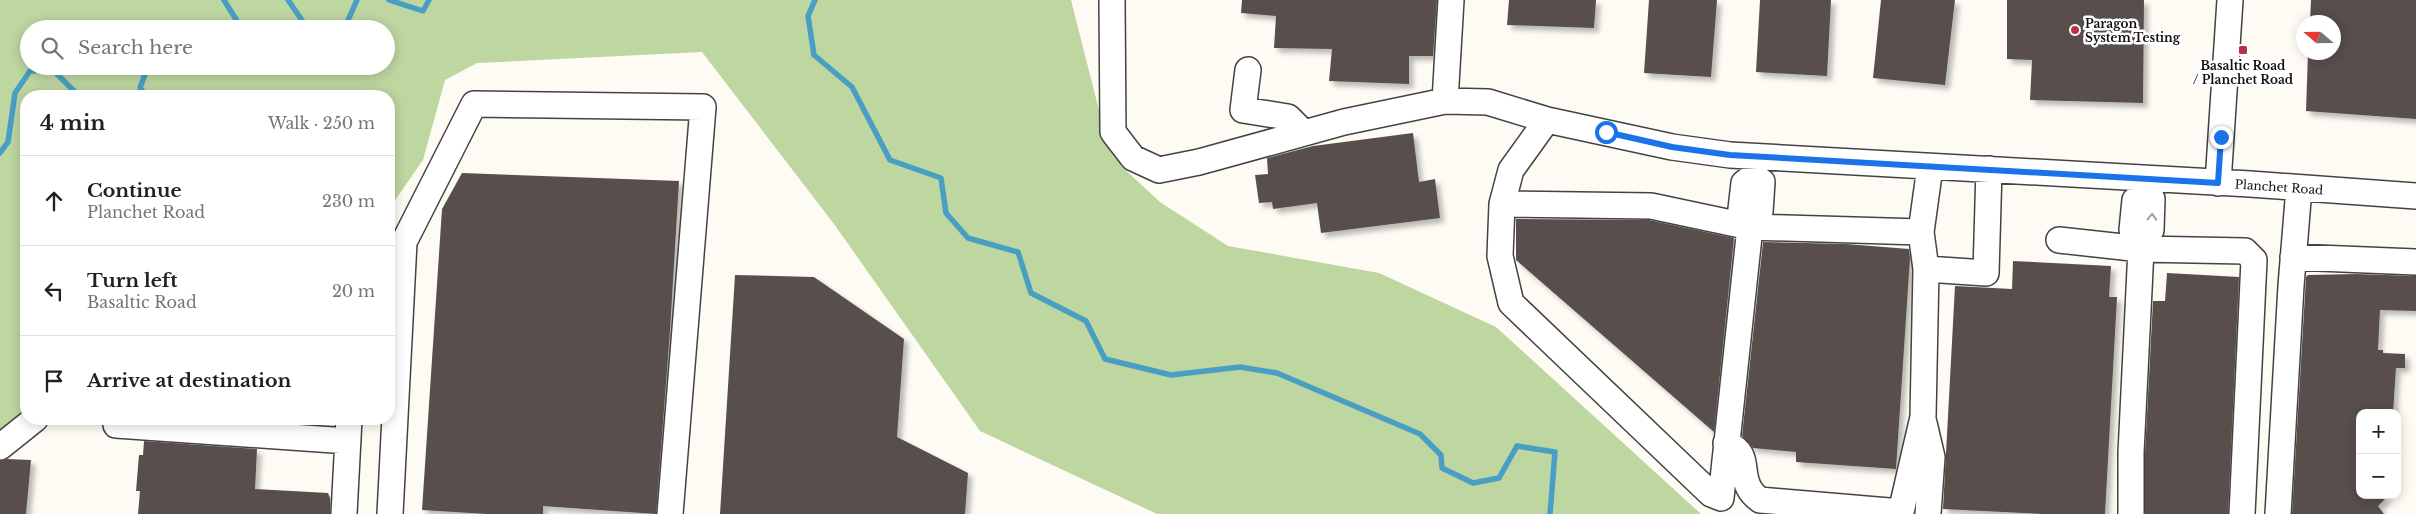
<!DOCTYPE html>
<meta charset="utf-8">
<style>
body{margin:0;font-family:"Libre Baskerville",serif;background:#f2f2f2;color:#202124}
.controls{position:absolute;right:15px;bottom:15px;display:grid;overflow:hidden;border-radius:10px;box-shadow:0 2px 12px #0003}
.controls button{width:45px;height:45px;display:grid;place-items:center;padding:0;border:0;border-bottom:1px solid #e0e0e0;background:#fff;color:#202124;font:25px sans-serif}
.compass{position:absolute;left:2296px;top:15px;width:45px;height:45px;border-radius:50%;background:#fff;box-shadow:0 2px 12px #0003;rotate:290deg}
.stop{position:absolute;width:15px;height:15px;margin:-11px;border:4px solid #1a73e8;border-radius:50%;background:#fff}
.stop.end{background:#1a73e8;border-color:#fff;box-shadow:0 1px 5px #0008}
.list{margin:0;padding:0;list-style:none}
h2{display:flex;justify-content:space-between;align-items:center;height:65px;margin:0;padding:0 20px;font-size:21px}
h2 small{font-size:16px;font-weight:400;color:#757577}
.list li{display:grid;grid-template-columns:32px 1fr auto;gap:15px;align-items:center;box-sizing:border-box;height:90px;padding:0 20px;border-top:1px solid #e0e0e0}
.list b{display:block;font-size:19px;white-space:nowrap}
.list p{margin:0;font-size:16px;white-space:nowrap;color:#757577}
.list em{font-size:16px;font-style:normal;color:#757577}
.icon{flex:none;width:28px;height:28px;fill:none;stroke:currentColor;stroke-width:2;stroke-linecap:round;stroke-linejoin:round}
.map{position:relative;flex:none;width:2416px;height:514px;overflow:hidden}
.search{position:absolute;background:#fff;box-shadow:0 2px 12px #0003;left:20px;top:20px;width:375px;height:55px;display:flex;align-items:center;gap:12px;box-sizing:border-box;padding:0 18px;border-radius:28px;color:#757577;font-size:19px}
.panel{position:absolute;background:#fff;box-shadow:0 2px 12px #0003;left:20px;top:90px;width:375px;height:335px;border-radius:20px}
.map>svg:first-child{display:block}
</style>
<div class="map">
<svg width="2416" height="514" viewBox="0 0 2416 514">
<defs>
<filter id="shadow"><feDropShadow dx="4.5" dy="4.5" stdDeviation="2.5" flood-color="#0004"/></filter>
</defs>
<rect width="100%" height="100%" fill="#fefbf4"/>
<!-- forest -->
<path fill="#bed6a0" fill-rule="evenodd" d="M0,0h1071l31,122 19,44 39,36 68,44 151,27 117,54 205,187h-544l-177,-83 -146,-207 -132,-172 -225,11 -32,17 -22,80 -34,49v-113h-363v313l-26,24zM29,29h357v37h-357z"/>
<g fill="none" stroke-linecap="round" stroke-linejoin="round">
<!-- stream -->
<path stroke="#499fc3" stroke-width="5.5" d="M224,0l18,29
M288,0l20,29
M389,0l34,11 6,-11
M815,0l-7,16 6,39 38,32 38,73 51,18 5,35 22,25 50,14 13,41 55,28 19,38 66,16 69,-8 37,6 143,61 21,21 1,13 31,15 26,-5 18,-32 38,6 -5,62
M344,29l13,-29
M237,66l4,4 15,-4
M147,96l-7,-8 8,-22
M0,153l8,-11 7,-49 15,-22 23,-1 26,26"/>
</g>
<!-- building -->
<path fill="#58504d" filter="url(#shadow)" d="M1242,0h195l-4,56h-24v28l-80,-3 3,-32 -58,-1 2,-32 -35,-3z
M1509,0h87l-2,28 -87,-3z
M1649,0h68l-6,77 -67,-4z
M1760,0h71l-4,76 -71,-4z
M1881,0h74l-10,85 -72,-7z
M2007,0h137l-1,103 -113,-3 2,-40 -25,-1z
M2311,0h105v119l-110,-8 2,-59h26v-30h-24z
M1413,133l6,49 16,-3 5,39 -119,15 -4,-30 -44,6 -1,-7 -13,1 -4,-28 13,-1 -1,-16 46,-12z
M462,173l217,8 -9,150 -14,183 -113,-8v8h-56l-65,-4 20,-301z
M1516,219l133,1 85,18 -20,194 -198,-172z
M1763,242l83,2 63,5 1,9 -14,211 -100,-7v-10l-43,-4 -11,-12z
M2013,261l98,5 -2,31h8l-12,217h-62l-100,-5 12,-223 57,3z
M2167,273l72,4 -11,237h-83v-61l8,-152h12z
M2356,274l60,2v35l-36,-1 -2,40h5v3l22,1v14h-9l-3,45h-33v82h29l-11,11 6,8h-92l14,-237 2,-2z
M735,275l79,2 90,62 -7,98 71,36 -3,41h-245z
M144,441l113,8 -2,40 73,4 2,5v16h-192l2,-23h-4l3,-36h4z
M7,459l24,1 -5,54h-26v-53z"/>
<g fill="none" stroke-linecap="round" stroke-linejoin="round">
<!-- minor casing -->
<g stroke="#434343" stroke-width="28">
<path id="minor" d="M1112,0l1,132 20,26 26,12 40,-8 145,-40 101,-21
M1451,0l-6,101 43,1 59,18 125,27 58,8 520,29 166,12
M1248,70l-5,40 45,7 16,16
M2218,183l12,-183
M1502,204l9,-34 36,-50
M1751,218l-1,9 -29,271 -10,-4 -200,-191 -11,-47 2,-52 149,2 99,21 171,5
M1751,218l-10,-9 3,-26 9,-7 4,-19
M1751,218l9,-6 2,-30 -9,-6
M2059,240l82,9 104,2 9,9 -12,254
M2140,242l11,-12 1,-31 -8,-6
M2293,257l123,5
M1926,269l60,4 3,-104
M1924,423l8,34 -4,57
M116,425l232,16
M1726,443c25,11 13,26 23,45 2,4 7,9 11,12l141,12 22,-95 3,-148 -5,-37 9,-65
M0,447l35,-28
M344,514l5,-95
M390,514l14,-272 70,-138 229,3 -33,407
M2131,514v-61l10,-204 -1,-7 -8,-12 3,-30 9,-7 2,-14
M2278,514l13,-228 8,-98"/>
</g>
<!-- minor -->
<use href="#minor" stroke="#fff" stroke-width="25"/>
</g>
<!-- one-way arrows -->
<defs><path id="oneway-chevron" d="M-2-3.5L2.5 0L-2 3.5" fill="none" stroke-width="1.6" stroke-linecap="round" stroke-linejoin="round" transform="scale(1.25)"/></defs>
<use stroke="#9f9f9f" href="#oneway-chevron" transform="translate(2152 217) rotate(-88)"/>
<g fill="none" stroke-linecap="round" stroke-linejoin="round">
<!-- route -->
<path stroke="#1a73e8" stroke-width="6" d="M1606,132l66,15 58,8 488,28 3,-46"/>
</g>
<!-- markers -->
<g fill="#b63246" stroke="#fff" stroke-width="2">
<circle cx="2075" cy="30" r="5"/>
<rect x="2238" y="45" width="10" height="10" rx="2.5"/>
</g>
<g text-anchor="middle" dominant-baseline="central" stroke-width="5" stroke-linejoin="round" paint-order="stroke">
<!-- poi labels -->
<g font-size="12" font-weight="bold" fill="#101010" stroke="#fff" text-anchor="start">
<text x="2085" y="23">Paragon<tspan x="2085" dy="14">System Testing</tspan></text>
<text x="2243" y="65" text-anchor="middle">Basaltic Road<tspan x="2243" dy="14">/ Planchet Road</tspan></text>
</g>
<!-- street labels -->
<g font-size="12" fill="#101010" stroke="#fff">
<text transform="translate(2279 187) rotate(4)">Planchet Road</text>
</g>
</g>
</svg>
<div class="controls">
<button>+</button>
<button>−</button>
</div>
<svg class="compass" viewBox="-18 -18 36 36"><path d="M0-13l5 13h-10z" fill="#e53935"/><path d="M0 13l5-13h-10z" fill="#757577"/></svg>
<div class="stop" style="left:1606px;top:132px"></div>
<div class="stop end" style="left:2221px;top:137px"></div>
<div class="search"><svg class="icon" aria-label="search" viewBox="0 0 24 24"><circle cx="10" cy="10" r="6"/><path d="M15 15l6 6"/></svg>Search here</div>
<section class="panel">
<h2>4 min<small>Walk · 250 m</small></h2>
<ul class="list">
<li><svg class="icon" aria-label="ahead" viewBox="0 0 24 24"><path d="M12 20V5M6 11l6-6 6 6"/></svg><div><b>Continue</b><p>Planchet Road</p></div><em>230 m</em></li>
<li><svg class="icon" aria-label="left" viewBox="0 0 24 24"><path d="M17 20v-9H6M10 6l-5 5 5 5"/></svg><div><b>Turn left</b><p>Basaltic Road</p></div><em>20 m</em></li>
<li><svg class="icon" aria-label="arrive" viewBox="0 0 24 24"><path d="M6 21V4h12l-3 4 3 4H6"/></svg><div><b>Arrive at destination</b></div></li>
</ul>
</section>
</div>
